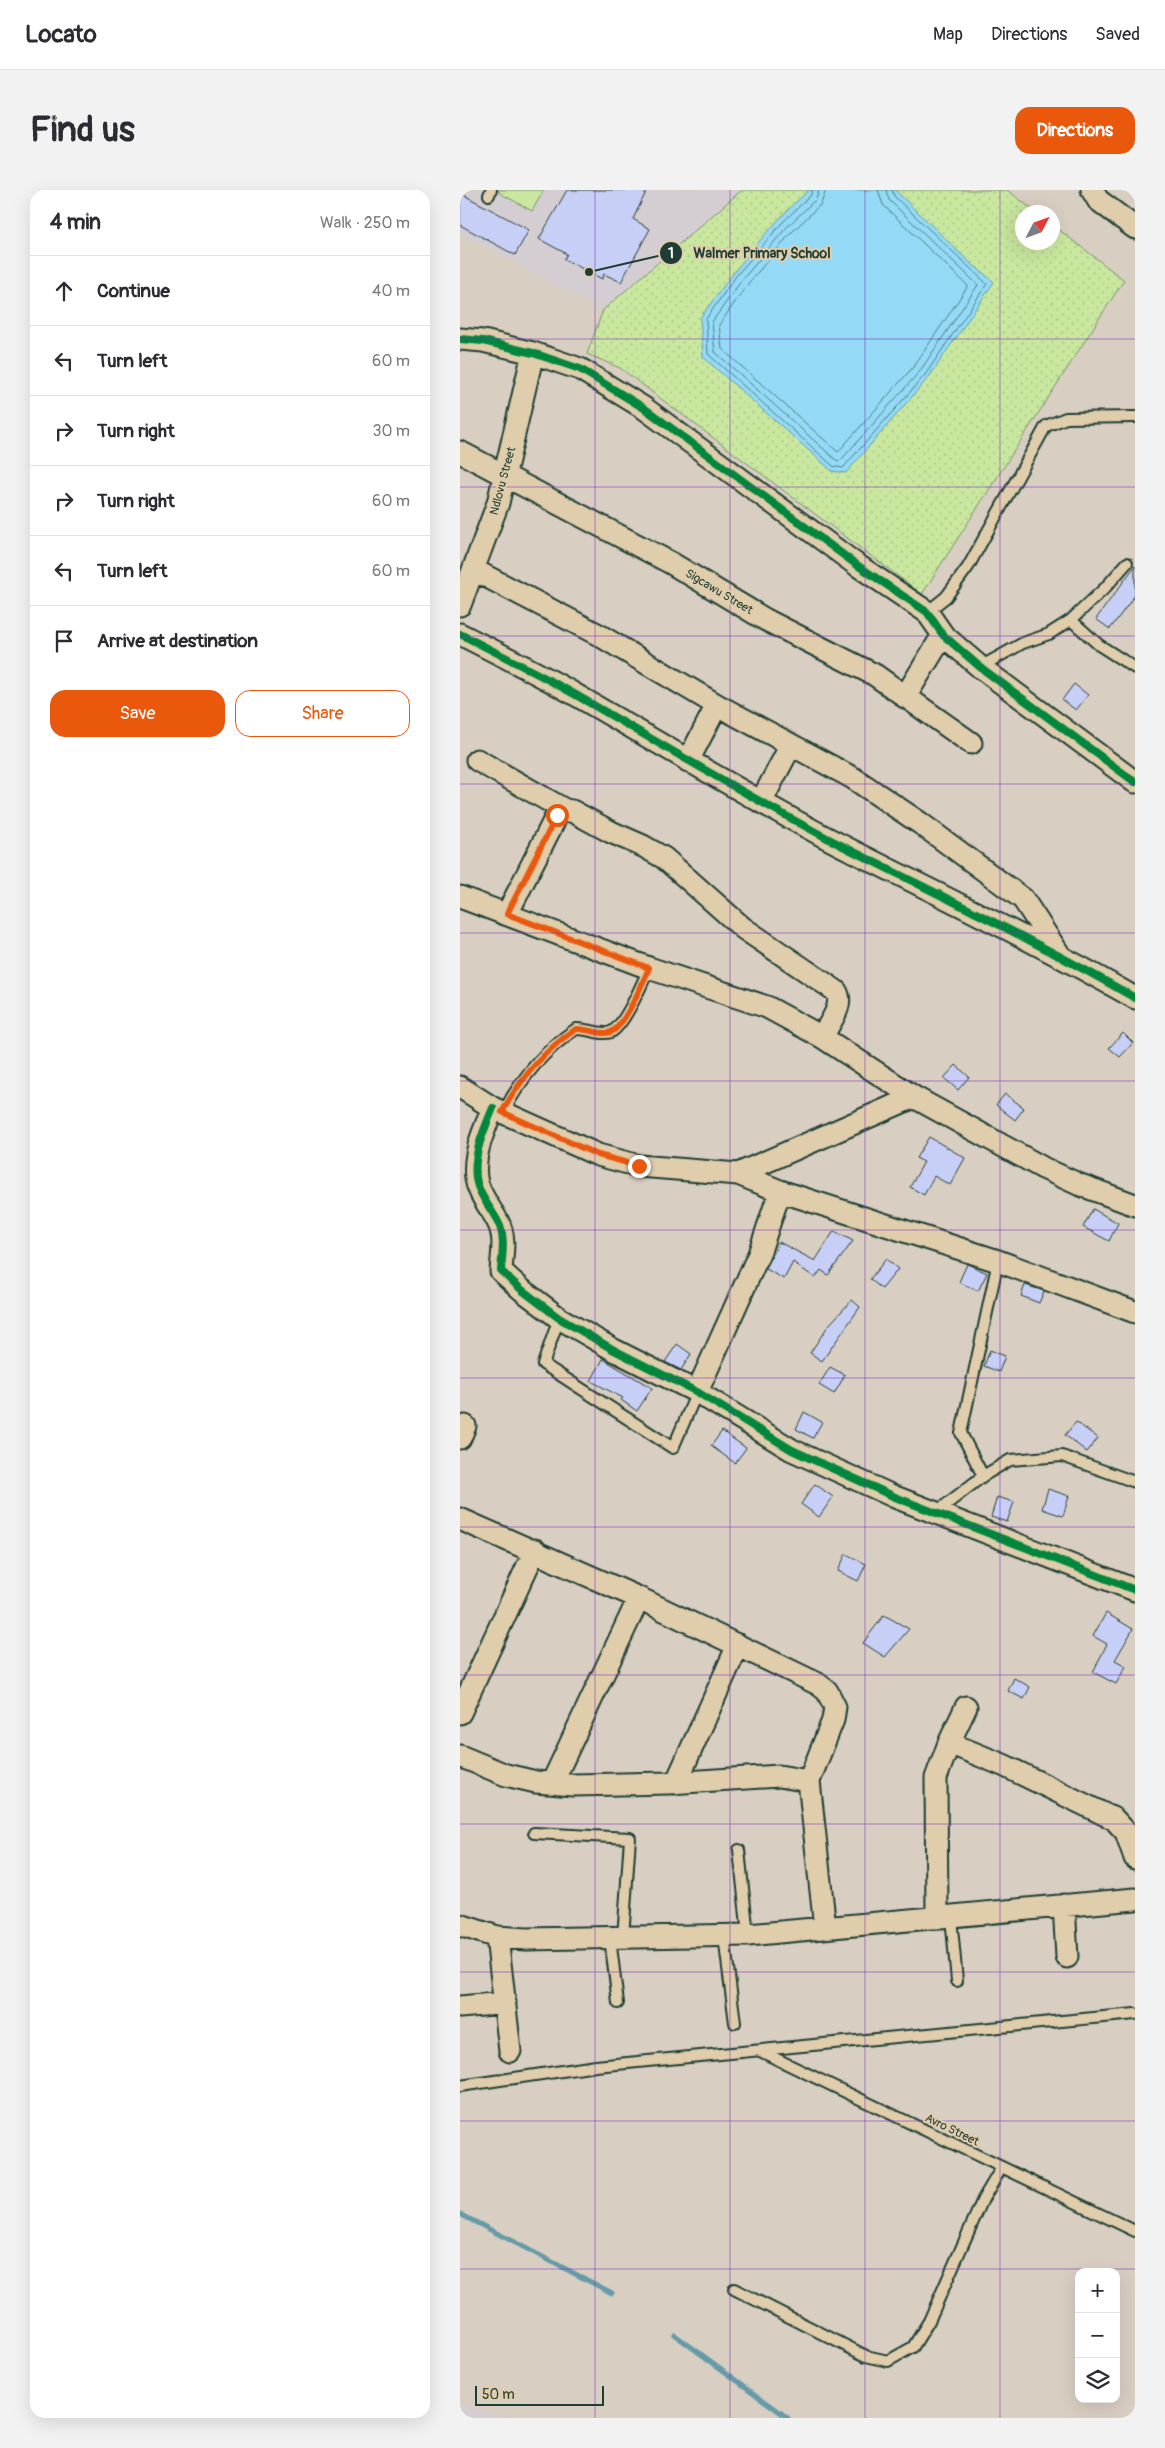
<!DOCTYPE html>
<meta charset="utf-8">
<style>
body{margin:0;font-family:Pangolin,sans-serif;background:#f2f2f3;color:#2b2b33}
.controls{position:absolute;right:15px;bottom:15px;display:grid;overflow:hidden;border-radius:10px;box-shadow:0 5px 20px #0002}
.controls button{width:45px;height:45px;display:grid;place-items:center;padding:0;border:0;border-bottom:1px solid #e1e1e2;background:#fff;color:#2b2b33;font:25px sans-serif}
.compass{position:absolute;left:555px;top:15px;width:45px;height:45px;border-radius:50%;background:#fff;box-shadow:0 5px 20px #0002;rotate:49deg}
.scale{position:absolute;left:15px;bottom:12px;width:129px;box-sizing:border-box;padding-left:5px;border:2px solid #1f3d34;border-top:0;font-size:14px;line-height:18px;white-space:nowrap;color:#1f3d34;-webkit-text-stroke:4px #e0cdab;paint-order:stroke}
.stop{position:absolute;width:15px;height:15px;margin:-11px;border:4px solid #ea580c;border-radius:50%;background:#fff}
.stop.end{background:#ea580c;border-color:#fff;box-shadow:0 1px 5px #0008}
.list{margin:0;padding:0;list-style:none}
h2{display:flex;justify-content:space-between;align-items:center;height:65px;margin:0;padding:0 20px;font-size:21px}
h2 small{font-size:16px;font-weight:400;color:#7c7c81}
.list li{display:grid;grid-template-columns:32px 1fr auto;gap:15px;align-items:center;box-sizing:border-box;height:70px;padding:0 20px;border-top:1px solid #e1e1e2}
.list b{display:block;font-size:19px;white-space:nowrap}
.list em{font-size:16px;font-style:normal;color:#7c7c81}
.actions{display:flex;gap:10px;padding:15px 20px}
.actions a{flex:1;padding:11px 0;border:1px solid #ea580c;border-radius:15px;text-align:center;font-size:18px;color:#ea580c}
.actions .main{background:#ea580c;color:#fff}
.icon{flex:none;width:28px;height:28px;fill:none;stroke:currentColor;stroke-width:2;stroke-linecap:round;stroke-linejoin:round}
.map{position:relative;flex:none;width:675px;height:2228px;overflow:hidden;border-radius:15px}
header{display:flex;align-items:center;gap:30px;box-sizing:border-box;height:70px;padding:0 25px;background:#fff;border-bottom:1px solid #e1e1e2}
header strong{font-size:24px}
nav{display:flex;gap:28px;margin-inline-start:auto;font-size:18px}
.intro{display:flex;align-items:center;justify-content:space-between;box-sizing:border-box;height:120px;padding:0 30px}
h1{margin:0;font-size:35px}
.button{padding:12px 22px;border-radius:15px;background:#ea580c;color:#fff;font-size:18px;font-weight:700}
main{display:flex;gap:30px;padding:0 30px}
aside{flex:1;background:#fff;border-radius:15px;box-shadow:0 5px 20px #0002}
.map>svg:first-child{display:block}
</style>
<header>
<strong>Locato</strong>
<nav><a>Map</a><a>Directions</a><a>Saved</a></nav>
</header>
<div class="intro"><h1>Find us</h1><a class="button">Directions</a></div>
<main>
<aside>
<h2>4 min<small>Walk · 250 m</small></h2>
<ul class="list">
<li><svg class="icon" aria-label="ahead" viewBox="0 0 24 24"><path d="M12 20V5M6 11l6-6 6 6"/></svg><div><b>Continue</b></div><em>40 m</em></li>
<li><svg class="icon" aria-label="left" viewBox="0 0 24 24"><path d="M17 20v-9H6M10 6l-5 5 5 5"/></svg><div><b>Turn left</b></div><em>60 m</em></li>
<li><svg class="icon" aria-label="right" viewBox="0 0 24 24"><path d="M7 20v-9h11M14 6l5 5-5 5"/></svg><div><b>Turn right</b></div><em>30 m</em></li>
<li><svg class="icon" aria-label="right" viewBox="0 0 24 24"><path d="M7 20v-9h11M14 6l5 5-5 5"/></svg><div><b>Turn right</b></div><em>60 m</em></li>
<li><svg class="icon" aria-label="left" viewBox="0 0 24 24"><path d="M17 20v-9H6M10 6l-5 5 5 5"/></svg><div><b>Turn left</b></div><em>60 m</em></li>
<li><svg class="icon" aria-label="arrive" viewBox="0 0 24 24"><path d="M6 21V4h12l-3 4 3 4H6"/></svg><div><b>Arrive at destination</b></div></li>
</ul>
<div class="actions"><a class="main">Save</a><a>Share</a></div>
</aside>
<div class="map">
<svg width="675" height="2228" viewBox="0 0 675 2228">
<defs>
<pattern id="grass-dots" width="8" height="8" patternUnits="userSpaceOnUse" patternTransform="scale(1.25)"><rect width="8" height="8" fill="#c9e79f"/><path d="M2 2h.1M6 6h.1" fill="none" stroke="#acc78a" stroke-width="1.8" stroke-linecap="round"/></pattern>
</defs>
<rect width="100%" height="100%" fill="#d9cec2"/>
<filter id="ink" filterUnits="userSpaceOnUse"><feTurbulence type="fractalNoise" baseFrequency=".02" numOctaves="2"/><feDisplacementMap in="SourceGraphic" scale="10" xChannelSelector="R" yChannelSelector="G"/><feConvolveMatrix kernelMatrix="1 2 1 2 8 2 1 2 1" color-interpolation-filters="sRGB"/></filter>
<g filter="url(#ink)">
<!-- built -->
<path fill="#d4ced2" d="M0,0h282l-139,120 -143,-76z
M0,2214l48,14h-48z"/>
<!-- grass -->
<path fill="url(#grass-dots)" stroke="#74926a" d="M282,0h265l29,22h-14v30h30l1,-17 71,55 -202,314 -302,-226 -33,-14 16,-44z"/>
<!-- garden -->
<path fill="#c9e79f" stroke="#74926a" d="M39,0h45l-12,21 -34,-19z"/>
<!-- water -->
<path fill="#94daf6" stroke="#659ba8" d="M349,0h86l71,69 28,23 -65,95 -83,96 -14,-2 -129,-114 -3,-39c33,-45 67,-91 109,-128z"/>
<g fill="none" stroke-linecap="round" stroke-linejoin="round">
<!-- shore -->
<path stroke="#4e7c82" stroke-width="1" d="M352,0l-1,5 -30,29 -45,52 -30,43 2,35 125,112 10,2 82,-93 62,-91 -93,-88 -2,-6
M359,0l-3,9 -30,29 -44,52 -30,42 3,30 121,108 4,1 80,-90 58,-86 -89,-85 -3,-10
M366,0l-5,14 -30,29 -44,52 -28,40 3,24 116,103 76,-86 54,-80 -85,-81 -5,-15"/>
<!-- stream -->
<path stroke="#659ba8" stroke-width="5" d="M0,2024l152,79
M215,2145l113,83"/>
</g>
<!-- building -->
<path fill="#c8cff7" stroke="#1f3d34" d="M107,0h80l-14,29 17,10 -29,53 -17,-8 -2,5 -38,-20 3,-5 -28,-15z
M0,3l69,37 -14,25 -55,-30z
M675,376v29l-25,34 -14,-10z
M614,494l14,11 -12,15 -14,-10z
M663,843l10,10 -13,14 -11,-9z
M496,875l13,12 -11,13 -14,-12z
M545,904l19,14 -9,12 -19,-15z
M469,947l36,21 -15,27 -16,-9 -10,19 -14,-8 14,-25 -8,-4z
M633,1019l25,14 -9,18 -26,-14z
M374,1041l19,10 -25,34 -7,-5 -6,8 -22,-16 -9,17 -18,-10 13,-27 36,19z
M426,1069l12,10 -16,20 -12,-10z
M507,1074l20,9 -9,18 -19,-9z
M565,1095l19,6 -5,12 -18,-7z
M392,1110l8,7 -38,54 -12,-8 18,-27z
M217,1154l14,10 -10,16 -16,-8z
M530,1160l15,6 -6,16 -15,-6z
M143,1169l49,29 -15,23 -16,-11 2,-2 -32,-17z
M370,1177l15,8 -11,19 -15,-9z
M344,1222l18,10 -9,16 -17,-9z
M616,1232l22,16 -11,14 -22,-17z
M262,1241l24,17 -11,15 -24,-17z
M355,1294l18,13 -14,20 -18,-13z
M588,1299l21,7 -6,20 -21,-7z
M537,1307l17,5 -7,20 -16,-5z
M386,1364l20,10 -8,17 -20,-10z
M646,1423l27,16 -18,31 11,6 -10,18 -23,-12 14,-28 -14,-8z
M424,1425l25,14 -24,28 -22,-14z
M554,1488l16,9 -6,12 -16,-8z"/>
<g fill="none" stroke-linecap="round" stroke-linejoin="round">
<!-- lane casing -->
<g stroke="#1f3d34" stroke-width="14">
<path id="lane" d="M29,5l2,-5
M467,422l19,-15 22,-30 78,-141 20,-8 69,-1
M611,430l28,25 36,23
M520,477l43,-24 26,-9 22,-14 34,-32 22,-25
M43,923c17,-33 41,-63 73,-84 10,-1 25,7 35,3 13,-6 32,-50 38,-64
M99,1128l-16,46 130,84 24,-56
M523,1286l27,-16 52,-4 73,26
M475,1323l48,-37 -22,-43 37,-172
M74,1643l96,5 -7,100
M279,1660l9,85
M491,1727l6,64
M264,1746l11,87
M150,1748l8,65
M300,1861l375,180
M0,1896l136,-20 539,-52
M274,2099l132,67 22,5 25,-14 16,-26 54,-122 19,-32"/>
</g>
<!-- street casing -->
<g stroke="#1f3d34" stroke-width="25">
<path id="street" d="M632,0l6,10 37,28
M0,149l23,2 50,12 47,16 64,39 213,157 70,47 16,23 37,32 155,115
M0,262l211,111 95,57 109,55 96,68
M14,380l125,65 118,70 136,73 67,45 103,76 36,55
M0,415l38,-102 35,-150
M0,444c39,20 78,39 116,61 83,48 166,98 251,143 103,53 208,102 308,160
M445,507l38,-62
M17,570l88,50
M228,571l29,-56
M301,612l30,-57
M0,707l189,71 118,39 55,30 92,60 129,71 35,16 57,21
M47,724l50,-99 8,-5 7,1 39,21 32,14 21,12 79,70 93,63c9,14 -7,32 -14,46
M0,897l33,21 105,47 41,11 99,8 176,-77
M33,918c-9,22 -20,45 -17,70 2,16 15,30 22,44 8,15 4,33 3,49l21,19 37,28 55,32 83,42 95,58 103,47 240,93
M278,984l42,17 218,70 137,51
M237,1202l62,-138 21,-63
M0,1248l5,-12
M0,1329l179,79 179,86 9,7 8,16 -2,13 -24,61 16,147
M0,1523l75,-163
M489,1553l54,22 111,54 12,13 9,26
M0,1566l46,19 30,7 37,3 96,-2 110,-7 30,5
M92,1593l87,-185
M216,1593l62,-138
M604,1715l3,52
M477,1728l-1,-140 13,-35 17,-36
M0,1735l37,12 29,2 222,-4 387,-36
M37,1747l13,114
M0,1817l45,-4"/>
</g>
<!-- lane -->
<use href="#lane" stroke="#e0cdab" stroke-width="10"/>
<!-- street -->
<use href="#street" stroke="#e0cdab" stroke-width="21"/>
<!-- cycleway casing -->
<g stroke="#e0cdab" stroke-width="11">
<path id="cycleway" d="M0,149l23,2 50,12 47,16 64,39 213,157 70,47 16,23 37,32 155,115
M0,444c39,20 78,39 116,61 83,48 166,98 251,143 103,53 208,102 308,160
M33,918c-9,22 -20,45 -17,70 2,16 15,30 22,44 8,15 4,33 3,49l21,19 37,28 55,32 83,42 95,58 103,47 240,93"/>
</g>
<!-- cycleway -->
<use href="#cycleway" stroke="#00873e" stroke-width="8"/>
</g>
</g>
<g fill="none" stroke-linecap="round" stroke-linejoin="round" filter="url(#ink)">
<!-- route -->
<path stroke="#ea580c" stroke-width="6" d="M97,625l-50,99 142,54c-6,14 -24,58 -38,64 -10,4 -25,-4 -35,-3 -32,21 -56,51 -74,83l96,43 41,11"/>
</g>
<!-- grid -->
<path fill="none" stroke="#7b2cbf" stroke-width="1" stroke-opacity="0.55" d="M135,0v2228M270,0v2228M405,0v2228M540,0v2228M0,149h675M0,297h675M0,446h675M0,594h675M0,743h675M0,891h675M0,1040h675M0,1188h675M0,1337h675M0,1485h675M0,1634h675M0,1782h675M0,1931h675M0,2079h675"/>
<g text-anchor="middle" dominant-baseline="central" stroke-width="4" stroke-linejoin="round" paint-order="stroke">
<!-- street labels -->
<g font-size="12" fill="#1f3d34" stroke="#e0cdab">
<text transform="translate(43 291) rotate(-75)">Ndlovu Street</text>
<text transform="translate(259 402) rotate(31)">Sigcawu Street</text>
<text transform="translate(492 1940) rotate(26)">Avro Street</text>
</g>
</g>
<!-- callouts -->
<path fill="none" stroke="#1f3d34" stroke-width="2" d="M129 82L211 63"/>
<g fill="#1f3d34" stroke="#e0cdab" stroke-width="2">
<circle cx="129" cy="82" r="5"/>
<circle cx="211" cy="63" r="12"/>
</g>
<g font-size="15" text-anchor="middle" font-weight="bold" fill="#fff">
<text x="211" y="68">1</text>
</g>
<g font-size="14" text-anchor="middle" font-weight="bold" fill="#1f3d34" stroke="#e0cdab" stroke-width="4" stroke-linejoin="round" paint-order="stroke">
<text x="302" y="68">Walmer Primary School</text>
</g>
</svg>
<div class="controls">
<button>+</button>
<button>−</button>
<button><svg class="icon" aria-label="layers" viewBox="0 0 24 24"><path d="M12 4l9 5-9 5-9-5zM3 14l9 5 9-5"/></svg></button>
</div>
<svg class="compass" viewBox="-18 -18 36 36"><path d="M0-13l5 13h-10z" fill="#e53935"/><path d="M0 13l5-13h-10z" fill="#7c7c81"/></svg>
<div class="scale">50 m</div>
<div class="stop" style="left:97px;top:625px"></div>
<div class="stop end" style="left:179px;top:976px"></div>
</div>
</main>
